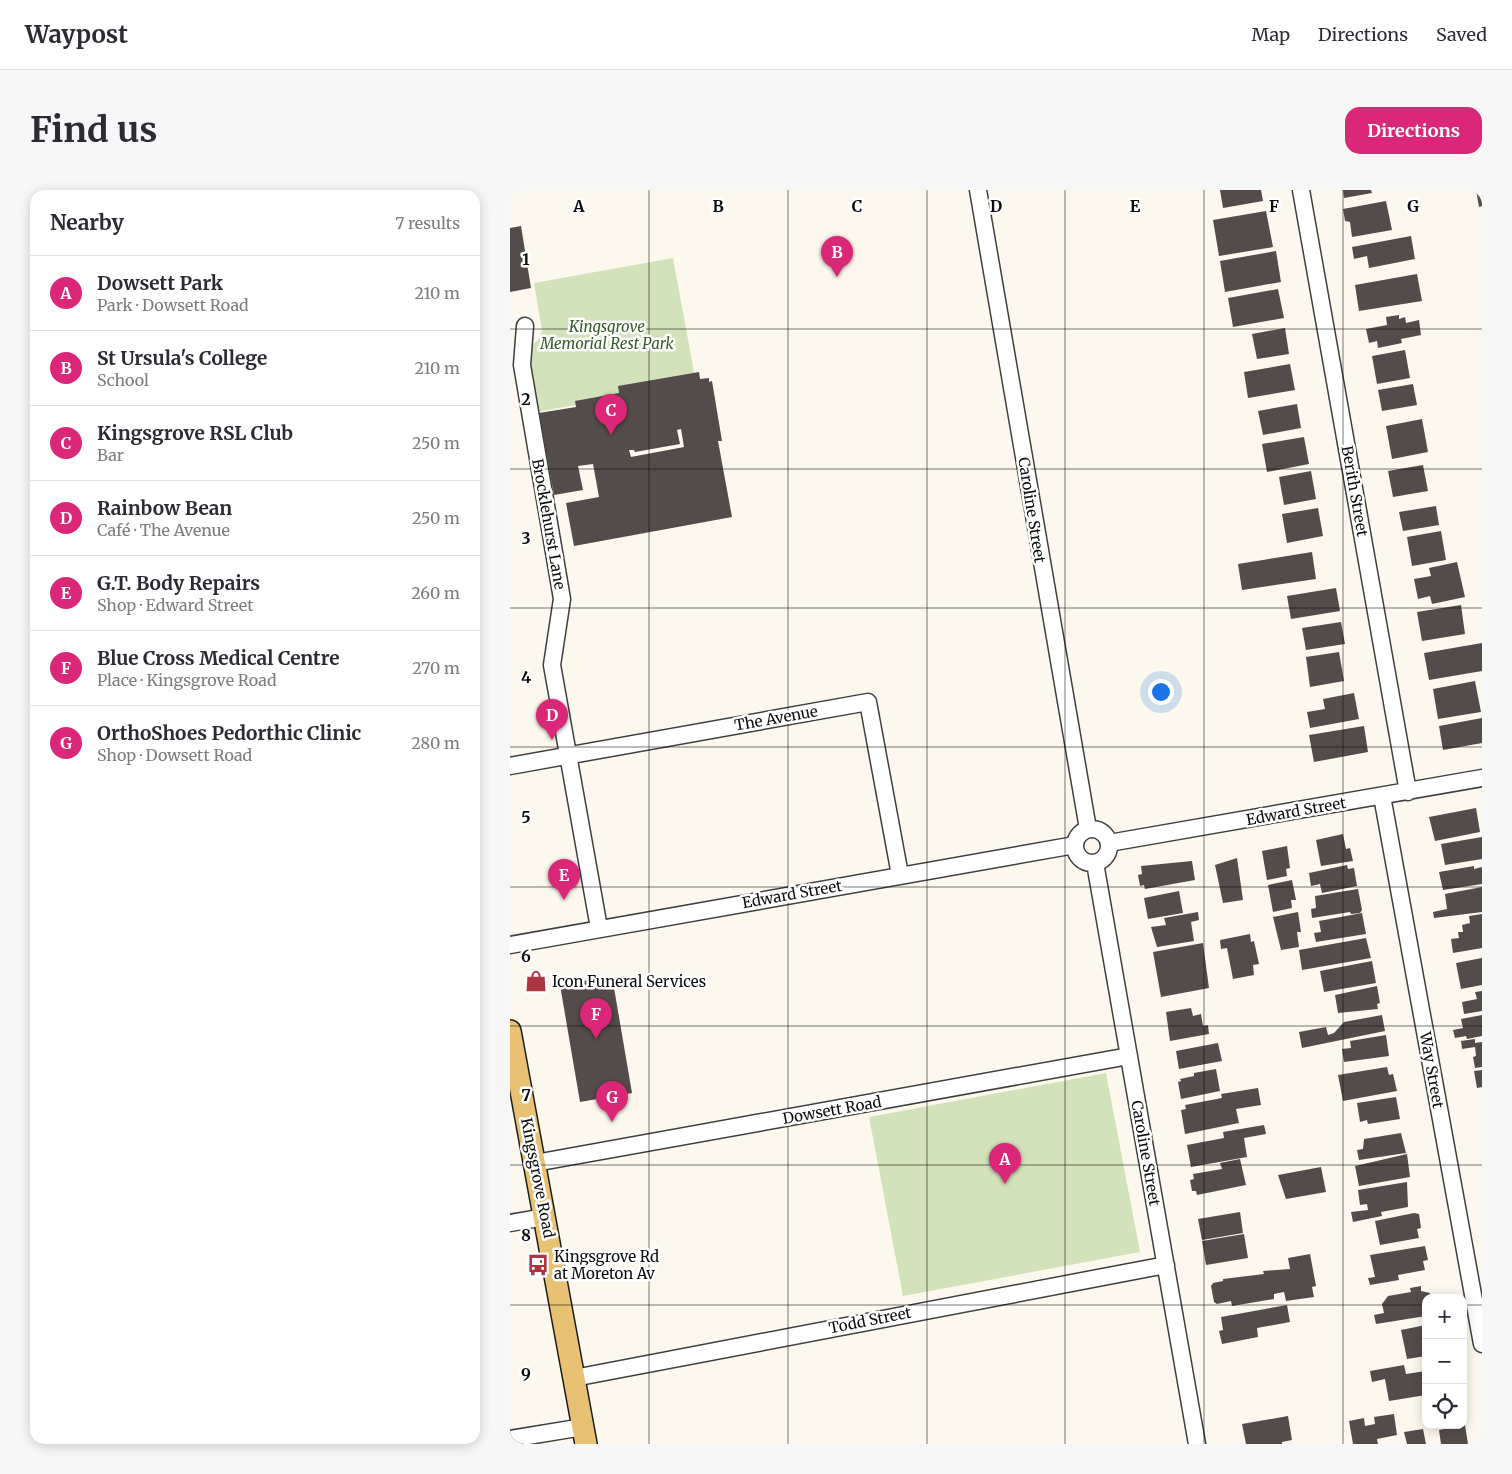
<!DOCTYPE html>
<meta charset="utf-8">
<style>
body{margin:0;font-family:Merriweather,serif;background:#f7f7f7;color:#2b2b33}
.controls{position:absolute;right:15px;bottom:15px;display:grid;overflow:hidden;border-radius:10px;box-shadow:0 2px 12px #0003}
.controls button{width:45px;height:45px;display:grid;place-items:center;padding:0;border:0;border-bottom:1px solid #e1e1e2;background:#fff;color:#2b2b33;font:25px sans-serif}
.you{position:absolute;left:650px;top:501px;width:18px;height:18px;margin:-12px;border:4px solid #fff;border-radius:50%;background:#1a73e8;box-shadow:0 0 0 8px #1a73e833}
.badge{display:grid;place-items:center;width:32px;height:32px;border-radius:50%;background:#db2777;color:#fff;font-size:16px;font-weight:700}
.pin{position:absolute;translate:-50% -41px;filter:drop-shadow(0 1px 2px #0008)}
.pin::after{content:'';position:absolute;top:26px;width:18px;height:15px;background:inherit;clip-path:polygon(0 0,100% 0,50% 100%)}
.list{margin:0;padding:0;list-style:none}
h2{display:flex;justify-content:space-between;align-items:center;height:65px;margin:0;padding:0 20px;font-size:21px}
h2 small{font-size:16px;font-weight:400;color:#7c7c81}
.list li{display:grid;grid-template-columns:32px 1fr auto;gap:15px;align-items:center;box-sizing:border-box;height:75px;padding:0 20px;border-top:1px solid #e1e1e2}
.list b{display:block;font-size:19px;white-space:nowrap}
.list p{margin:0;font-size:16px;white-space:nowrap;color:#7c7c81}
.list em{font-size:16px;font-style:normal;color:#7c7c81}
.icon{flex:none;width:28px;height:28px;fill:none;stroke:currentColor;stroke-width:2;stroke-linecap:round;stroke-linejoin:round}
.map{position:relative;flex:none;width:972px;height:1254px;overflow:hidden;border-radius:15px}
header{display:flex;align-items:center;gap:30px;box-sizing:border-box;height:70px;padding:0 25px;background:#fff;border-bottom:1px solid #e1e1e2}
header strong{font-size:24px}
nav{display:flex;gap:28px;margin-inline-start:auto;font-size:18px}
.intro{display:flex;align-items:center;justify-content:space-between;box-sizing:border-box;height:120px;padding:0 30px}
h1{margin:0;font-size:35px}
.button{padding:12px 22px;border-radius:15px;background:#db2777;color:#fff;font-size:18px;font-weight:700}
main{display:flex;gap:30px;padding:0 30px}
aside{flex:1;background:#fff;border-radius:15px;box-shadow:0 2px 12px #0003}
.map>svg:first-child{display:block}
</style>
<header>
<strong>Waypost</strong>
<nav><a>Map</a><a>Directions</a><a>Saved</a></nav>
</header>
<div class="intro"><h1>Find us</h1><a class="button">Directions</a></div>
<main>
<aside>
<h2>Nearby<small>7 results</small></h2>
<ul class="list">
<li><span class="badge">A</span><div><b>Dowsett Park</b><p>Park · Dowsett Road</p></div><em>210 m</em></li>
<li><span class="badge">B</span><div><b>St Ursula's College</b><p>School</p></div><em>210 m</em></li>
<li><span class="badge">C</span><div><b>Kingsgrove RSL Club</b><p>Bar</p></div><em>250 m</em></li>
<li><span class="badge">D</span><div><b>Rainbow Bean</b><p>Café · The Avenue</p></div><em>250 m</em></li>
<li><span class="badge">E</span><div><b>G.T. Body Repairs</b><p>Shop · Edward Street</p></div><em>260 m</em></li>
<li><span class="badge">F</span><div><b>Blue Cross Medical Centre</b><p>Place · Kingsgrove Road</p></div><em>270 m</em></li>
<li><span class="badge">G</span><div><b>OrthoShoes Pedorthic Clinic</b><p>Shop · Dowsett Road</p></div><em>280 m</em></li>
</ul>
</aside>
<div class="map">
<svg width="972" height="1254" viewBox="0 0 972 1254">
<rect width="100%" height="100%" fill="#fdf8ed"/>
<!-- green -->
<path fill="#d2e3bb" d="M163,68l23,125 -159,29 -9,-52 3,-14 7,-6 4,-9 -8,-48z
M596,883l34,179 -237,44 -34,-179z"/>
<!-- building -->
<path fill="#534c4a" fill-rule="evenodd" d="M710,0h41l2,11 -40,7z
M833,0h28l1,3 -28,5z
M966,0h6v16l-3,1z
M876,11l6,29 -40,7 -2,-15 -5,-1 -2,-12z
M756,21l7,36 -54,9 -6,-36z
M11,36l10,62 -21,4v-64z
M901,46l4,23 -46,9 -2,-12 -13,3 -2,-12z
M766,61l5,31 -56,10 -5,-31z
M907,84l5,27 -63,10 -4,-26z
M768,99l6,29 -51,9 -5,-29z
M889,125v4l6,-2 1,6 13,-3 2,15 -20,4 1,4 -24,5 -1,-7 -8,2 -3,-14 21,-4 -1,-8z
M775,138l4,26 -32,5 -5,-25z
M895,160l5,28 -33,6 -5,-28z
M780,174l5,26 -47,8 -4,-26z
M189,182l1,7 9,-1v4l3,-1 10,60h-4l14,76 -158,29 -8,-43 33,-6 -6,-33 -15,2 5,24 -29,5 -15,-82 37,-6 -1,-6 44,-8 -1,-7zM171,239l3,18 -53,10 -2,-7h5l1,2 45,-8 -3,-14z
M903,194l4,21 -35,6 -4,-21z
M787,214l4,24 -38,7 -5,-24z
M912,229l6,33 -36,7 -6,-33z
M794,247l5,27 -42,8 -5,-28z
M913,275l5,26 -35,6 -5,-26z
M801,281l5,28 -32,6 -5,-28z
M926,316l3,19 -36,6 -4,-19z
M808,318l5,28 -36,7 -5,-29z
M931,341l5,29 -34,6 -5,-29z
M802,362l4,27 -74,11 -4,-26z
M947,372l8,35 -33,7 -2,-8 -12,3 -4,-20 17,-3 -2,-8z
M826,398l4,23 -49,8 -4,-23z
M951,415l4,29 -43,7 -5,-29z
M831,432l4,22 -39,6 -4,-22z
M972,453v28l-53,9 -5,-27z
M829,462l5,29 -34,6 -4,-30z
M965,491l6,31 -43,7 -5,-30z
M844,503l5,26 -49,9 -3,-16 18,-3 -2,-10z
M972,528v25l-39,7 -4,-24z
M854,536l4,26 -54,10 -5,-27z
M966,618l4,24 -45,9 -6,-24z
M833,644l3,15 4,-1 3,13 -32,5 -5,-26z
M972,647v22l-37,6 -4,-21z
M777,656l3,22 -4,1 1,7 -20,4 -5,-29z
M727,668l6,42 -20,3 -8,-38z
M682,671l3,19 -50,9 -1,-4 -4,1 -2,-11 4,-1 -1,-8z
M837,675l1,4 6,-1 3,18 -35,7 -2,-9 -9,2 -2,-13z
M964,676v3l8,-2v17l-39,6 -4,-18z
M782,690l4,20h-5l1,8 -19,4 -5,-27z
M972,697v25l-48,6 -1,-6 14,-3 -2,-15z
M848,699l4,21 -2,3 -9,1 -1,-2 -38,6 -1,-9 5,-1 -1,-12z
M669,701l4,22 -35,6 -4,-21z
M688,722l1,8 -8,2 3,19 -37,6 -6,-20 15,-2 -2,-7z
M788,722l3,20h-4l2,15 -18,3 -8,-33z
M852,723l4,21 -50,8 -2,-9 7,-1 -2,-11z
M972,724v34l-29,5 -2,-14 8,-1 -1,-6h5l-1,-7 8,-2 -1,-7z
M740,744l1,8 3,-1 5,23 -6,1 1,10 -21,4 -6,-31 -6,1 -1,-9z
M856,748l5,20 -69,12 -3,-20z
M693,753l6,45 -48,9 -8,-45z
M972,768v27l-21,4 -5,-26z
M862,771l4,22 -52,9 -4,-21z
M102,786l20,117 -52,9 -20,-117z
M867,796l3,17 -3,1 1,5 -40,4 -3,-18z
M972,801v20l-18,3 -2,-12 15,-3 -2,-7z
M681,818l2,8 8,-2 2,12 5,-1 1,9 -39,7 -4,-29z
M872,825l3,16 -83,17 -3,-16 27,-5 2,8 6,-2 10,-11z
M972,825v21l-15,3 -1,-3 -11,2 -2,-8 10,-2 -2,-9z
M876,845l3,21 -45,6 -2,-13 9,-1 -1,-7z
M965,849v4l7,-1v25l-7,1 -2,-11 3,-1 -1,-9 -13,2 -1,-8z
M708,853l4,18 -43,8 -3,-18z
M877,877l2,8 4,-1 4,17 -54,10 -5,-26z
M706,879l4,22 -39,8 -3,-17 3,-1 -1,-2 14,-3v-3z
M972,880v17l-5,1 -3,-17z
M748,898l3,17 -25,4 3,14 -54,11 -4,-24 5,-1 -1,-4 37,-7 -1,-4z
M886,907l4,22 -32,5 -1,-4 -7,2 -3,-19z
M754,935l2,9 -22,4 3,19 -56,10 -4,-22 37,-7 -1,-6z
M891,943l5,20 -47,7 -2,-10 6,-1 1,-10z
M897,964l3,23 -51,9 -4,-20z
M730,969l6,26 -49,10 -1,-4h-4l-2,-11 4,-1 -1,-5 29,-5 -2,-6z
M811,977l5,25 -40,7 -8,-24z
M897,992l1,25 -27,5 1,4 -29,6 -2,-10 17,-2 -1,-6 -7,1 -2,-15z
M730,1022l3,21 -41,7 -4,-21z
M904,1023l5,1 2,14 -4,1 2,9 -39,7 -5,-24z
M734,1044l4,24 -42,7 -4,-24z
M915,1056l3,14 -5,1 2,9 -27,5 1,5 -29,5 -2,-7 7,-1 -5,-22z
M800,1064l6,32 -4,1 2,10 -28,4 -2,-9 -10,2v5l-42,7 -1,-5 -14,3 -3,-2 -3,-16 2,-3 10,-2v-2l41,-5 -1,-3 27,-2 -2,-11z
M911,1096v5l9,2 -1,5h-3v18l-50,8 -2,-9 10,-2 -2,-9 6,-8 23,-4 -1,-4z
M777,1115l3,17 -33,6 1,9 -36,7 -3,-13 4,-1 -2,-13z
M916,1135v31l-19,3 -6,-29z
M894,1175l2,9 20,-3v24l-37,6 -4,-22 -13,3 -2,-11z
M884,1224l3,21 -20,4 1,5h-25l-4,-23 15,-3 1,8 10,-2 -1,-7z
M778,1226l4,24 -10,2v2h-36l-4,-20z
M955,1235l3,19h-27l-2,-14z
M913,1239l3,15h-19l-3,-12z"/>
<g fill="none" stroke-linecap="round" stroke-linejoin="round">
<!-- minor casing -->
<g stroke="#3f3f3f" stroke-width="19">
<path id="minor" d="M468,0l110,639
M791,0l107,602
M15,136l-3,39 40,234 -10,66 47,263
M0,576l358,-64 32,173
M872,606l100,548
M565 656a17 17 0 1 1 34 0a17 17 0 1 1-34 0Z
M599,653l373,-65
M585,673l102,581
M0,755l565,-100
M25,973l594,-107
M0,1033l35,-6
M64,1188l592,-113
M0,1249l73,-12"/>
</g>
<!-- major casing -->
<g stroke="#1d1d1d" stroke-width="24">
<path id="major" d="M0,841l76,413"/>
</g>
<!-- minor -->
<use href="#minor" stroke="#fff" stroke-width="16"/>
<!-- major -->
<use href="#major" stroke="#e8c272" stroke-width="21"/>
</g>
<!-- grid -->
<path fill="none" stroke="#0c0c0c" stroke-width="1" stroke-opacity="0.55" d="M139,0v1254M278,0v1254M417,0v1254M555,0v1254M694,0v1254M833,0v1254M0,139h972M0,279h972M0,418h972M0,557h972M0,697h972M0,836h972M0,975h972M0,1115h916M953,1115h19"/>
<!-- icons -->
<defs>
<g id="shop-bare" transform="scale(1.725)"><path d="M-5-2.5h2.3a2.7 3.5 0 0 1 5.4 0H5L5.5 6h-11ZM-1.5-2.5h3a1.5 2.3 0 0 0-3 0Z" fill="#ab3543" stroke="#fff" stroke-width="2.5" paint-order="stroke"/></g>
<g id="bus-bare" transform="scale(1.725)"><path d="M-5-6H5V4H4V6H2V4H-2V6H-4V4H-5ZM-3.5-4V0h7V-4ZM-3.5 1.2v1.5H-2V1.2ZM2 1.2v1.5H3.5V1.2Z" fill="#ab3543" stroke="#fff" stroke-width="2.5" paint-order="stroke"/></g>
</defs>
<g fill-rule="evenodd">
<use href="#shop-bare" x="26" y="791"/>
<use href="#bus-bare" x="28" y="1075"/>
</g>
<g text-anchor="middle" dominant-baseline="central" stroke-width="5" stroke-linejoin="round" paint-order="stroke">
<!-- park labels -->
<g font-size="15" font-style="italic" fill="#345b24" stroke="#fff">
<text x="97" y="136">Kingsgrove<tspan x="97" dy="17">Memorial Rest Park</tspan></text>
</g>
<!-- street labels -->
<g font-size="15" fill="#0c0c0c" stroke="#fff">
<text transform="translate(845 301) rotate(80)">Berith Street</text>
<text transform="translate(522 320) rotate(81)">Caroline Street</text>
<text transform="translate(39 334) rotate(80)">Brocklehurst Lane</text>
<text transform="translate(266 528) rotate(-10)">The Avenue</text>
<text transform="translate(786 621) rotate(-10)">Edward Street</text>
<text transform="translate(282 704) rotate(-10)">Edward Street</text>
<text transform="translate(922 880) rotate(80)">Way Street</text>
<text transform="translate(322 920) rotate(-10)">Dowsett Road</text>
<text transform="translate(636 963) rotate(80)">Caroline Street</text>
<text transform="translate(28 988) rotate(79)">Kingsgrove Road</text>
<text transform="translate(360 1130) rotate(-11)">Todd Street</text>
</g>
<!-- poi labels -->
<g font-size="15" fill="#0c0c0c" stroke="#fff" text-anchor="start">
<text x="42" y="791">Icon Funeral Services</text>
<text x="44" y="1066">Kingsgrove Rd<tspan x="44" dy="17">at Moreton Av</tspan></text>
</g>
</g>
<g font-size="16" text-anchor="middle" font-weight="bold" fill="#0c0c0c" stroke="#fff" stroke-width="5" stroke-linejoin="round" paint-order="stroke">
<text x="69" y="22">A</text>
<text x="208" y="22">B</text>
<text x="347" y="22">C</text>
<text x="486" y="22">D</text>
<text x="625" y="22">E</text>
<text x="764" y="22">F</text>
<text x="903" y="22">G</text>
<text x="16" y="75">1</text>
<text x="16" y="215">2</text>
<text x="16" y="354">3</text>
<text x="16" y="493">4</text>
<text x="16" y="633">5</text>
<text x="16" y="772">6</text>
<text x="16" y="911">7</text>
<text x="16" y="1051">8</text>
<text x="16" y="1190">9</text>
</g>
</svg>
<div class="controls">
<button>+</button>
<button>−</button>
<button><svg class="icon" aria-label="locate" viewBox="0 0 24 24"><circle cx="12" cy="12" r="6"/><path d="M12 2v4M12 18v4M2 12h4M18 12h4"/></svg></button>
</div>
<div class="you"></div>
<div class="pin badge" style="left:495px;top:994px">A</div>
<div class="pin badge" style="left:327px;top:87px">B</div>
<div class="pin badge" style="left:101px;top:245px">C</div>
<div class="pin badge" style="left:42px;top:550px">D</div>
<div class="pin badge" style="left:54px;top:710px">E</div>
<div class="pin badge" style="left:86px;top:849px">F</div>
<div class="pin badge" style="left:102px;top:932px">G</div>
</div>
</main>
